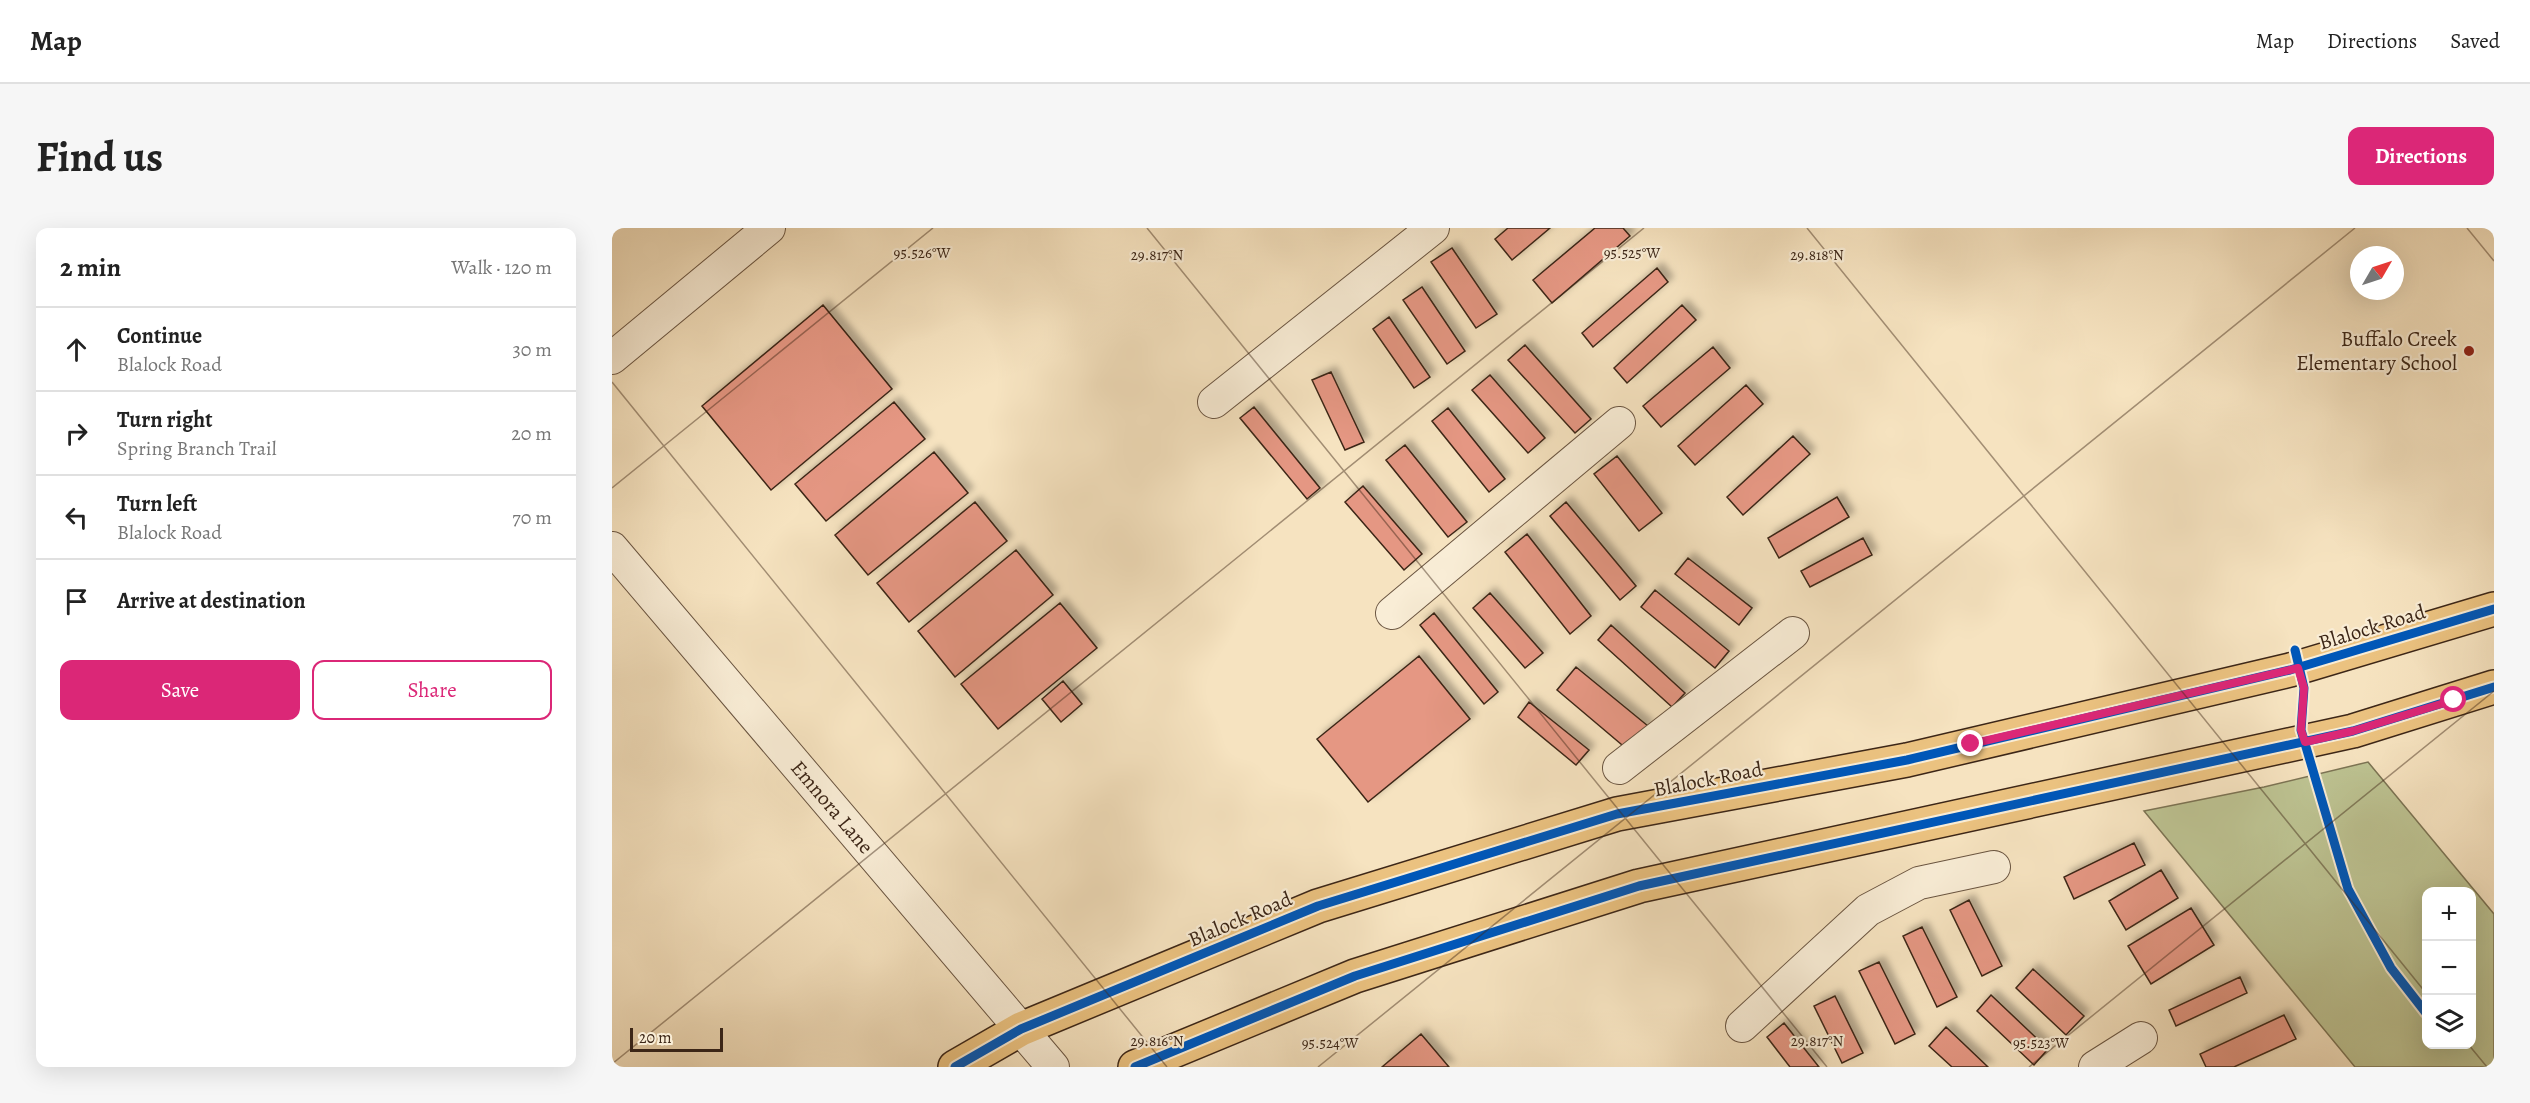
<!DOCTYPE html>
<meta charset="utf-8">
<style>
body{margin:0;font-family:Alegreya,serif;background:#f6f6f6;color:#222}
.controls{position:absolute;right:18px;bottom:18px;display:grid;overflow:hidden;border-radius:12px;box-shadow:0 6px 24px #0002}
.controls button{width:54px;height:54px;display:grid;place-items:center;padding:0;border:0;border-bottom:2px solid #e0e0e0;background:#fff;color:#222;font:30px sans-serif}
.compass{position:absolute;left:1738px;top:18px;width:54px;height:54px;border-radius:50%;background:#fff;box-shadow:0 6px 24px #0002;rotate:51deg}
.scale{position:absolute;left:18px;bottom:15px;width:93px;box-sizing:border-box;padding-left:6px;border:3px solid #3c2617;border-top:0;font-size:16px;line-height:21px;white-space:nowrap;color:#3c2617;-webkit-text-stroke:4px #f9edd6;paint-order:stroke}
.stop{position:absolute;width:18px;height:18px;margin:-14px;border:4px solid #db2777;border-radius:50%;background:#fff}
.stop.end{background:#db2777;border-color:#fff;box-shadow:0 2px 6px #0008}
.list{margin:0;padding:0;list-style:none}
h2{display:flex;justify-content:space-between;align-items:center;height:78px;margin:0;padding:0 24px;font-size:26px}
h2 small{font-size:20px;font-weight:400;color:#767676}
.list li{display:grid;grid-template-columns:39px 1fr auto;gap:18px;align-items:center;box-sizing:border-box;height:84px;padding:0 24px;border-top:2px solid #e0e0e0}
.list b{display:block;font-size:22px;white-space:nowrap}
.list p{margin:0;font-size:20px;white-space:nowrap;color:#767676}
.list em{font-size:20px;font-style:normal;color:#767676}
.actions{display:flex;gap:12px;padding:18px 24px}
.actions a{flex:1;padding:14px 0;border:2px solid #db2777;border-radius:12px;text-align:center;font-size:21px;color:#db2777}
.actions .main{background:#db2777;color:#fff}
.icon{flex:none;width:33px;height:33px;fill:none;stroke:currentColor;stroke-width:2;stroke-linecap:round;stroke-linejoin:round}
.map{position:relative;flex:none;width:1882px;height:839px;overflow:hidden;border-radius:12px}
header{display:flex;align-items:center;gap:36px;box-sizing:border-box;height:84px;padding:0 30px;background:#fff;border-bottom:2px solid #e0e0e0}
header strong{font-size:28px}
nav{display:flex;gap:33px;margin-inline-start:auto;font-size:21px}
.intro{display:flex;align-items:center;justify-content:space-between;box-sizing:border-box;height:144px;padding:0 36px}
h1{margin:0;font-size:42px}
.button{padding:15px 27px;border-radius:12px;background:#db2777;color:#fff;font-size:21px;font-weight:700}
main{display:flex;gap:36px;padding:0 36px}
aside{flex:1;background:#fff;border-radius:12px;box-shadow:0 6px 24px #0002}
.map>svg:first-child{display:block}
</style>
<header>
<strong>Map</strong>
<nav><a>Map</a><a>Directions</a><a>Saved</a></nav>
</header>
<div class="intro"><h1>Find us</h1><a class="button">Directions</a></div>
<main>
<aside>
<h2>2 min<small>Walk · 120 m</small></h2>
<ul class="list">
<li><svg class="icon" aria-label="ahead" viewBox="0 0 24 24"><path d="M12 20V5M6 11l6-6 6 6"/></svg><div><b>Continue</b><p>Blalock Road</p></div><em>30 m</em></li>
<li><svg class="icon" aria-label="right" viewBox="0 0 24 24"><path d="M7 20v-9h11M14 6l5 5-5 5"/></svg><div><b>Turn right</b><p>Spring Branch Trail</p></div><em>20 m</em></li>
<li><svg class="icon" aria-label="left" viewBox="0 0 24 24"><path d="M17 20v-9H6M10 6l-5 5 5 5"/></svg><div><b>Turn left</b><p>Blalock Road</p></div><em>70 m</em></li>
<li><svg class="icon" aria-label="arrive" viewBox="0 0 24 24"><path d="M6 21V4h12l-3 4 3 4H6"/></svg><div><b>Arrive at destination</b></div></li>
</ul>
<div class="actions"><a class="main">Save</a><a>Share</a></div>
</aside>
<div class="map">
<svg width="1882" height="839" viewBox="0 0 1882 839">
<defs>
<filter id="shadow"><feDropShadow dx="5.5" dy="-5.5" stdDeviation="3" flood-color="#0004"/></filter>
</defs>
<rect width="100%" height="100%" fill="#f6e3c0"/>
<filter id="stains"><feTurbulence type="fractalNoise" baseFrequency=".00333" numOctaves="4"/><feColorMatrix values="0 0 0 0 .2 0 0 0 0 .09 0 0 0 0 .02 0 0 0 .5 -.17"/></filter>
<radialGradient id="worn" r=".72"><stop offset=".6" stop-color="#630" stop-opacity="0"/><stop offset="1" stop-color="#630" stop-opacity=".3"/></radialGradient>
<!-- green -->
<path fill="#bdc392" stroke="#7c7454" stroke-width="1.5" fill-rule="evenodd" d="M1756,534l126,152v153h-139l-211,-256 120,-24zM1814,664h46v152h-46z"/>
<!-- building -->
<path fill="#e59783" stroke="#3c2617" stroke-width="1.5" filter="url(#shadow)" d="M896,0h42l-38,32 -17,-21z
M983,0h28l7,8 -78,67 -19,-23z
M840,20l45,66 -21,14 -45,-66z
M1045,40l11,14 -75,65 -11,-14z
M810,59l43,64 -18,13 -44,-64z
M211,77l69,84 -121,101 -69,-84z
M1070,77l14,15 -69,63 -13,-15z
M777,89l41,60 -16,11 -41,-59z
M913,117l66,74 -16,14 -67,-73z
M1101,119l17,21 -69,59 -18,-21z
M719,144l33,70 -19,8 -33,-70z
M878,147l55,63 -17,15 -56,-63z
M1134,157l17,19 -68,61 -17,-19z
M282,174l31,37 -99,82 -31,-37z
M642,179l66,81 -13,11 -67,-81z
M836,180l57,71 -16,13 -57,-71z
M1181,208l17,18 -67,61 -16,-18z
M793,217l62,77 -19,15 -62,-77z
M322,224l34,41 -100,82 -33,-40z
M1005,228l45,57 -23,18 -45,-57z
M751,258l59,68 -18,16 -59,-68z
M1225,269l12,20 -70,41 -11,-20z
M363,274l32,39 -98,81 -32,-39z
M954,274l70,84 -16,14 -70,-84z
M915,306l64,82 -21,18 -65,-82z
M1251,310l9,17 -62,32 -9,-16z
M404,322l37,45 -98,82 -37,-46z
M1076,330l64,50 -13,17 -64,-51z
M1043,362l74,61 -14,17 -74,-61z
M878,365l53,60 -18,15 -52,-60z
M448,375l37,45 -99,81 -37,-45z
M822,385l64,79 -14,12 -64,-79z
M999,397l74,68 -13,14 -74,-67z
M807,428l51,63 -102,83 -51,-63z
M964,439l72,59 -20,24 -71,-60z
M451,453l19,23 -21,18 -19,-23z
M917,474l60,48 -13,15 -58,-48z
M1522,615l11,22 -71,34 -10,-22z
M1549,642l17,28 -52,32 -17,-29z
M1357,672l33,66 -20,10 -32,-66z
M1579,680l23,37 -63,39 -23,-38z
M1310,699l35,70 -20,10 -34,-71z
M1267,734l36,72 -20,10 -36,-73z
M1421,741l51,47 -18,19 -50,-47z
M1628,749l7,16 -71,33 -7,-16z
M1379,767l57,54 -14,16 -57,-54z
M1223,768l28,57 -21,10 -28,-57z
M1672,787l12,24 -62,28h-28l-6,-13z
M1172,795l35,44h-29l-23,-30z
M1334,799l42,40h-36l-23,-21z
M809,806l28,33h-67z"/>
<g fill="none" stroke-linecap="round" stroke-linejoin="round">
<!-- minor casing -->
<g stroke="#6a5541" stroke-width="34">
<g id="minor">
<path d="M0,130l157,-130"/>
<path d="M602,174l219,-174"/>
<path id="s1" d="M0,320l441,519"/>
<path d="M780,385l227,-190"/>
<path d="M1007,540l174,-135"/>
<path d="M1130,798l126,-116 51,-27 75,-16"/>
<path d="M1483,839l46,-29"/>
</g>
</g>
<!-- major casing -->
<g stroke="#3c2617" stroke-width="36">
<path id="major" d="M343,839l66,-38 297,-123 299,-92 290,-54 383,-90 204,-61
M523,839l220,-91 284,-90 714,-155 141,-44"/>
</g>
<!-- minor -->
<use href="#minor" stroke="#f9edd6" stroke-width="32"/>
<!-- major -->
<use href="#major" stroke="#ebc280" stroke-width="33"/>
<!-- cycleway casing -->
<g stroke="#f9edd6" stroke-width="13">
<path id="cycleway" d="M1683,422l9,38 -3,42 47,159 43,79 35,45
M343,839l66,-38 297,-123 299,-92 290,-54 383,-90 204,-61
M523,839l220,-91 284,-90 714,-155 141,-44"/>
</g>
<!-- cycleway -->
<use href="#cycleway" stroke="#0057b8" stroke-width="9"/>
</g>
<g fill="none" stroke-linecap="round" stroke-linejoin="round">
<!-- route -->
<path stroke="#db2777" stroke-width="8" d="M1359,516l327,-76 6,20 -3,42 4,12 48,-11 101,-31"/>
</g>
<!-- ticks -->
<path fill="none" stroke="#3c2617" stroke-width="1.5" stroke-opacity="0.45" d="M535,0l680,839M1195,0l619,765M1855,0l27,33M0,154l555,685M0,260l321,-260M1856,816l19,23M0,836l1032,-836M706,839l1037,-839M1417,839l465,-376"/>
<!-- markers -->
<circle fill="#8f2418" stroke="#f9edd6" stroke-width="2" cx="1857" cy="123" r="6"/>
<g text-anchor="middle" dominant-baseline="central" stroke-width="4.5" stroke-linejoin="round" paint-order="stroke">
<!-- poi labels -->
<g font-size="21" fill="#3c2617" stroke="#f9edd6" text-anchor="end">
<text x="1845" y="111">Buffalo Creek<tspan x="1845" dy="24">Elementary School</tspan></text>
</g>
<!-- street labels -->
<g font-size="21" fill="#3c2617" stroke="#f9edd6">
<text transform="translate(1760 399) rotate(-17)">Blalock Road</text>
<text transform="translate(1096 551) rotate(-11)">Blalock Road</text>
<text stroke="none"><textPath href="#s1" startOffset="340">Emnora Lane</textPath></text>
<text transform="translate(628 691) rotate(-23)">Blalock Road</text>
</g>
</g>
<g font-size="15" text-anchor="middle" fill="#3c2617" stroke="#f9edd6" stroke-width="4.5" stroke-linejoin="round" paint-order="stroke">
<text x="310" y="30">95.526°W</text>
<text x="1020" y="30">95.525°W</text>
<text x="545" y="32">29.817°N</text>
<text x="1205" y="32">29.818°N</text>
<text x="545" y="818">29.816°N</text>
<text x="1205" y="818">29.817°N</text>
<text x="718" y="820">95.524°W</text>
<text x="1429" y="820">95.523°W</text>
</g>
<rect width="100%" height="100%" filter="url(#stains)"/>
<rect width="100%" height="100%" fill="url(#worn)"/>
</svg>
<div class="controls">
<button>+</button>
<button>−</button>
<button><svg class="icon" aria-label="layers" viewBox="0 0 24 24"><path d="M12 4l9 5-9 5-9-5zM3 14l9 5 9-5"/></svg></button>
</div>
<svg class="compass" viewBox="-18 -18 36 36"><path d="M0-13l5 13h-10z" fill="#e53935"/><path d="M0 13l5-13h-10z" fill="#767676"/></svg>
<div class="scale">20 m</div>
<div class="stop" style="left:1842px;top:472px"></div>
<div class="stop end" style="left:1359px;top:516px"></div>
</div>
</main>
